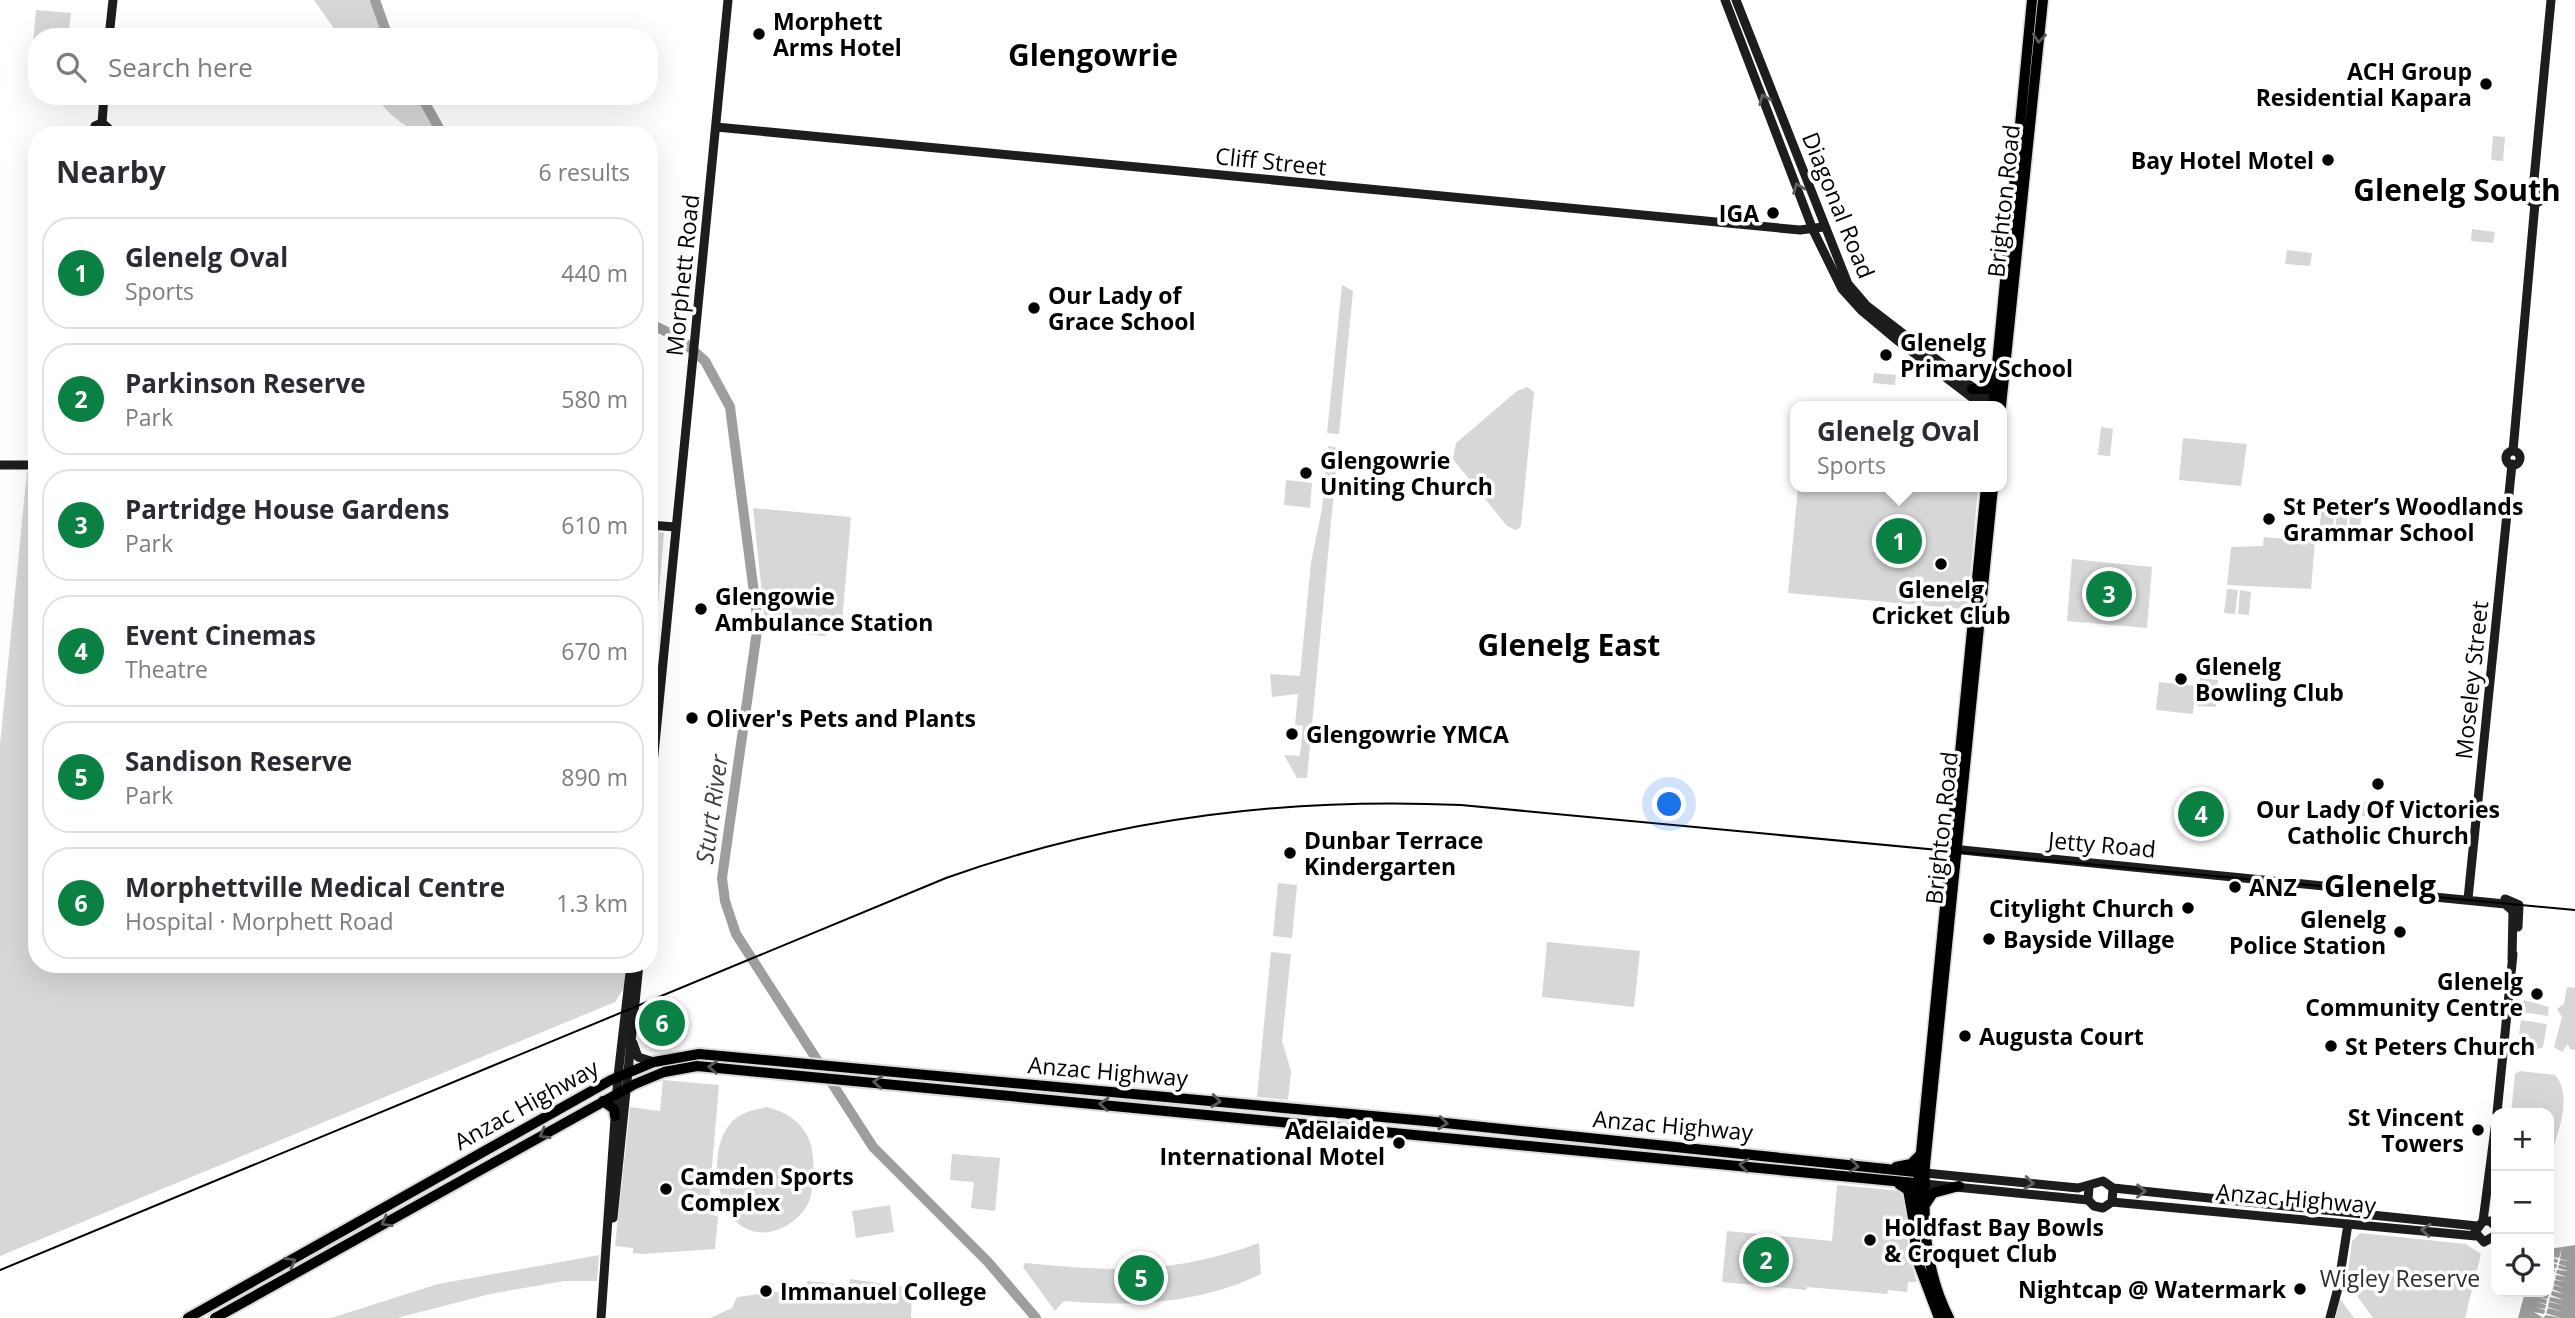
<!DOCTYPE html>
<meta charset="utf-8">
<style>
body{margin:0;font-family:"Open Sans",sans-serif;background:#f2f2f3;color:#2b2b33}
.controls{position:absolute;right:21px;bottom:21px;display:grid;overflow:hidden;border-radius:14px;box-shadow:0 7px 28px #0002}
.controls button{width:63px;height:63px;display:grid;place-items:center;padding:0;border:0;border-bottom:2px solid #e1e1e2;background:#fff;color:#2b2b33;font:35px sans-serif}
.you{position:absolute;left:1670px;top:805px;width:24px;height:24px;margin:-18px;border:5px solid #fff;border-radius:50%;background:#1a73e8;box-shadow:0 0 0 10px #1a73e833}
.badge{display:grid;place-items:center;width:46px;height:46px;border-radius:50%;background:#0b8043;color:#fff;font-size:23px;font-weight:700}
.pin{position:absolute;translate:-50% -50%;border:4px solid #fff;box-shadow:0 2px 7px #0006}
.popup{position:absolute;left:1790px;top:401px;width:217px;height:91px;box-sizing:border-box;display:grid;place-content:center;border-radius:14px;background:#fff;filter:drop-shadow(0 2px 5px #0005);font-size:23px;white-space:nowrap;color:#7c7c81}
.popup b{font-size:26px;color:#2b2b33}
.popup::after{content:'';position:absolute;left:50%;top:100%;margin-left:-14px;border:14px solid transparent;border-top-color:#fff}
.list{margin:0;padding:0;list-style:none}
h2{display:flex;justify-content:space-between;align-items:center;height:91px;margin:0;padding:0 28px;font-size:30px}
h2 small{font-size:23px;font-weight:400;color:#7c7c81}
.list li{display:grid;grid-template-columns:46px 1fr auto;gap:21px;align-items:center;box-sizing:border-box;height:112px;margin:0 14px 14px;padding:0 14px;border:2px solid #e1e1e2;border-radius:28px}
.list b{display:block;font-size:26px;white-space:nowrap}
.list p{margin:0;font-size:23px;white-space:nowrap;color:#7c7c81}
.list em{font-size:23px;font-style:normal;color:#7c7c81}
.icon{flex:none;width:38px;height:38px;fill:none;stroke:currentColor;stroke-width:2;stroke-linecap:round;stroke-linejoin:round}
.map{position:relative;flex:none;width:2575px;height:1318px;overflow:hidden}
.search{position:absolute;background:#fff;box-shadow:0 7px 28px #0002;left:28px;top:28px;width:630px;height:77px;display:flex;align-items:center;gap:18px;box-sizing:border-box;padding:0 24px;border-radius:28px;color:#7c7c81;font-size:26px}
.panel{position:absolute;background:#fff;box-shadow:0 7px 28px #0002;left:28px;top:126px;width:630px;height:847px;border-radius:28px}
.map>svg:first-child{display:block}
</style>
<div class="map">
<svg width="2575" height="1318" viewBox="0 0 2575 1318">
<rect width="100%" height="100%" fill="#fff"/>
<!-- green -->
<path fill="#d7d7d7" d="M314,0h61l13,37h-48z
M36,10l35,3 -3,24h-31v41l-7,-1z
M376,96h45l13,23 3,16c-24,0 -48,-18 -61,-39z
M2493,136l12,1 -2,24 -12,-1z
M2472,229l23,3 -2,11 -22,-2z
M2287,250l25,3 -2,13 -25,-2z
M1342,285l11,6 -14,143 -12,-1z
M1874,373l22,2 -1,10 -22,-2z
M1527,387l7,5 -13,134 -5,4 -9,-4 -54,-67 3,-16 61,-52z
M2101,427l12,2 -3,27 -12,-1z
M2183,438l64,6 -6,42 -62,-6z
M1328,446l10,2 -31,330h-10l-13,-23 16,1 3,-30 -8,-1 3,-31 -26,3 -2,-23 30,2 11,-114 11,-53z
M27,471l10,1v492h589l-2,24 -9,14 -615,254v-511z
M1286,480l26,3 -2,25 -26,-3z
M1798,487h180l-10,117h-4l-1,5 -175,-16z
M2351,506l11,1 -2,23 -11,-1z
M753,508l98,9 -9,106 -14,-1 -2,14 -60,-4z
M2321,511l14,2 -4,24 -12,-1z
M2337,512l11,1 -2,19 -11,-1z
M649,531l15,2 -15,177z
M2264,537l51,4 -4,48 -84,-4 4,-38 32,-1z
M2072,559l80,8 -5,61 -80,-7z
M2227,589l11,1 -3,24 -11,-1z
M2240,590l11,2 -2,23 -11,-1z
M2200,678l18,2 -2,27 -19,-1z
M2159,682l37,4 -3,28 -37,-4z
M2364,802l26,3 -2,13 -26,-2z
M2339,805l21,2 -1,12 -21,-2z
M1278,883l19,2 -5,53 -19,-2z
M1547,942l93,9 -6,56 -92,-10z
M1271,952l20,2 -9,87 9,30 -3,29 -31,-3z
M2567,987l8,1v62l-5,-1 -2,-5 -6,8 -8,-5 8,-30 -5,-8 7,-5z
M2524,1000l25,7 -1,9 -27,-4z
M2521,1020l26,4 -4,23 -13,5 -13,-2z
M2520,1071l35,4c20,23 0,63 -6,88v-50h-38l4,-39z
M663,1080l56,5 -11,128 10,4 -3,32 -73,5 -9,-1v-5l-18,-2 15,-139 30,4z
M767,1107c46,12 51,45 44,88 -3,14 -14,25 -27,32 -61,29 -83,-65 -55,-102 10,-13 24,-15 38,-18z
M952,1154l48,4 -5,53 -24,-3 3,-26 -24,-2z
M1837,1185l65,6 4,4 2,58 9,29h-9l-1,10 -19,-2 -1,4 -80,-7 -1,3 -84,-8 5,-51 105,10z
M890,1205l4,27 -38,6 -4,-27z
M2360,1233l106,11 15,10 -16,64h-92l-26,-36 5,-41z
M1259,1243l2,31c-62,30 -130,33 -197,27l-9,10 -32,-44 2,-4c90,9 148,11 234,-20z
M599,1255l-2,26h-33l-74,13 -93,24h-66l107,-34z
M850,1279l62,9 -1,30h-201l22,-10 5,-11 69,-9 1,-7 42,4z
M2340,1299l14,19h-19z"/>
<!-- water -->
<path fill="#9e9e9e" d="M2575,1245v73h-57l7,-26h24v-43z"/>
<!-- pier -->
<path fill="#fff" d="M2562,1247l-2,12 9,2 -9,-1 -1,4 9,3 -9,-2 -1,3 10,3 -11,-1 -1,3 11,4 -11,-2 -1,4 10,3 -10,-2 -2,4 11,4 -11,-3 -1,4 12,5 -12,-3 -1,4 13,5 -14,-3 -1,4 14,4 -14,-3 -1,5 15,5 -15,-4 -2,5 15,5 -15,-3 -3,3 -9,-6 10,2 1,-4 -10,-3 10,2 1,-4 -9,-3 9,2 1,-4 -9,-3 9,2 2,-4 -10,-3 10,2 2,-9 -2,-2 4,-3 -4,-2h4l1,-3 -5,-3 5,1 1,-3 -6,-3 7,1 1,-3 -8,-4 8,2 1,-3 -9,-4 10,2z"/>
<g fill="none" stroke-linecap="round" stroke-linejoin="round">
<!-- river -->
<path stroke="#9e9e9e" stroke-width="10" d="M375,0l13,37
M421,96l22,39
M649,323l30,15 26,23 25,46 28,217 -36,254 3,23 11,33 137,213 115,115 48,56"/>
<!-- primary casing -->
<g stroke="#dbdbdb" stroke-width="13">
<path id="primary" d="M1972,389h17l6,-9
M1993,406l39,-406
M2001,406l42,-406
M1925,1205l8,-12 26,-7
M1939,1318l-23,-61 -2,-33 72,-737
M1949,1318c-25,-49 -26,-99 -24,-153l68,-678"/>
</g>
<!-- highway casing -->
<g stroke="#dbdbdb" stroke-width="14">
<path id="highway" d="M603,1101l11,8 1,7
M1896,1167l15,-3 8,-8
M1899,1184l9,6 6,34
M188,1318l423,-238 43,-18 45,-8 727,67 499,52
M215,1318l420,-234 29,-12 33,-6 1228,118"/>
</g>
<!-- secondary -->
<path stroke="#1d1d1d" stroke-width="9" d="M1725,0l88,230 29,59 19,21 37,31 85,65
M1736,0l112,284 18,21 131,101
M109,37l4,-37
M102,123l2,-27
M716,127l1084,103 23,-3
M97,135l-2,-9 7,-3 6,5 -2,7
M2528 196a7 7 0 1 1 14 0a7 7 0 1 1-14 0Z
M2533,190l18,-190
M2513,451l22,-248
M2506 458a7 7 0 1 1 14 0a7 7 0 1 1-14 0Z
M0,465h37
M649,525l27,2
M649,805l79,-805
M1952,849l553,55 8,7 -1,49
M2468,899l44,-435
M2505,899l14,6 -1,22
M633,1043l5,14 16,5
M2497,1113l16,-159
M1925,1173l153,15 25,-7 10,7 -1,14 -9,6 -9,-2 -6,-6 1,-13
M1925,1184l163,16
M2113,1188l364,38
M2112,1202l364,34
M613,1218l26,-254
M2483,1221l13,-100
M2496,1227l-6,-6h-7l-8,11 9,10 12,-7
M601,1318l17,-242 13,-112
M2330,1318l8,-30 10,-64"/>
<!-- primary -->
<use href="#primary" stroke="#000" stroke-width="10"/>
<!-- highway -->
<use href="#highway" stroke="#000" stroke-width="10"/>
<!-- tram -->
<path stroke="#000" stroke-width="2" d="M0,1270l946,-392c166,-59 339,-81 515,-73l1114,105"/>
</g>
<!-- one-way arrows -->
<defs><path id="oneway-chevron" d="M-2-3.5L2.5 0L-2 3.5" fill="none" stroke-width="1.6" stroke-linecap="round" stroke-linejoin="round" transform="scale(1.75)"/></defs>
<g stroke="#595959">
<use href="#oneway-chevron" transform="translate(2039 38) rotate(95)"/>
<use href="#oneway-chevron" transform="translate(713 1067) rotate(-177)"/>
<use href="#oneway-chevron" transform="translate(878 1082) rotate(-175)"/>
<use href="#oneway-chevron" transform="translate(1216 1101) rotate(6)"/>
<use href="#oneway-chevron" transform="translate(1104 1104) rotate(-175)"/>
<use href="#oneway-chevron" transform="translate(1443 1123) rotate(6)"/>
<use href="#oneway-chevron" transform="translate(544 1134) rotate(151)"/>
<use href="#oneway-chevron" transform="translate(1744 1165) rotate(-174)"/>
<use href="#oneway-chevron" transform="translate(1854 1166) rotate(7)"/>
<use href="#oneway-chevron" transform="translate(386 1222) rotate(151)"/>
<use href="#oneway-chevron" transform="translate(291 1262) rotate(-29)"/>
</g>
<g stroke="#616161">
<use href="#oneway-chevron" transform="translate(1764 99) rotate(-112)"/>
<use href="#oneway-chevron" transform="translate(1798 188) rotate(-111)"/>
<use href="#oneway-chevron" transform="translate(2029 1183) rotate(6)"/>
<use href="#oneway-chevron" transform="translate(2141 1191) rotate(1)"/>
<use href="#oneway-chevron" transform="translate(2426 1230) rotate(-175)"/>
</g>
<!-- markers -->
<g fill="#000" stroke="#fff" stroke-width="2.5">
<circle cx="759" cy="34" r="7"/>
<circle cx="2486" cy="84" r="7"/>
<circle cx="2328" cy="160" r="7"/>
<circle cx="1773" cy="213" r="7"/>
<circle cx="1034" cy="308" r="7"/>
<circle cx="1886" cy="355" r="7"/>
<circle cx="1306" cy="473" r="7"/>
<circle cx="2269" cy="519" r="7"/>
<circle cx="1941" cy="564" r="7"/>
<circle cx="701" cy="609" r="7"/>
<circle cx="2181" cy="679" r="7"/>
<circle cx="692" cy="718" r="7"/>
<circle cx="1292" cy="734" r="7"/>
<circle cx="2378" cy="784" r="7"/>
<circle cx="1290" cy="853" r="7"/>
<circle cx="2235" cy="887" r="7"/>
<circle cx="2188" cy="908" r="7"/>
<circle cx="2400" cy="932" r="7"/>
<circle cx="1989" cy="939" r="7"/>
<circle cx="2537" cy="994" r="7"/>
<circle cx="1965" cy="1036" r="7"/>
<circle cx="2331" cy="1046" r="7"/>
<circle cx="2478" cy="1130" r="7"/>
<circle cx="1399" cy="1143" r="7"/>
<circle cx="666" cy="1189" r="7"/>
<circle cx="1870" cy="1240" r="7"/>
<circle cx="2300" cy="1289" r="7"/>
<circle cx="766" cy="1291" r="7"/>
</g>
<g text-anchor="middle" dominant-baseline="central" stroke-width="7" stroke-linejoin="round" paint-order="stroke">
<!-- poi labels -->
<g font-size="23" font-weight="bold" fill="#000" stroke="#fff" text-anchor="start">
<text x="773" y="21">Morphett<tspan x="773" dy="26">Arms Hotel</tspan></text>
<text x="2472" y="71" text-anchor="end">ACH Group<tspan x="2472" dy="26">Residential Kapara</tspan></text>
<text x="2314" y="160" text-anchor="end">Bay Hotel Motel</text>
<text x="1759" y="213" text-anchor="end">IGA</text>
<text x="1048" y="295">Our Lady of<tspan x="1048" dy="26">Grace School</tspan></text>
<text x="1900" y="342">Glenelg<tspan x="1900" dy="26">Primary School</tspan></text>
<text x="1320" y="460">Glengowrie<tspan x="1320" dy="26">Uniting Church</tspan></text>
<text x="2283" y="506">St Peter’s Woodlands<tspan x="2283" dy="26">Grammar School</tspan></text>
<text x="1941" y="589" text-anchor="middle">Glenelg<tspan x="1941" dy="26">Cricket Club</tspan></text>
<text x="715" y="596">Glengowie<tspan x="715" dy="26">Ambulance Station</tspan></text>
<text x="2195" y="666">Glenelg<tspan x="2195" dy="26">Bowling Club</tspan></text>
<text x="706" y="718">Oliver's Pets and Plants</text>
<text x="1306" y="734">Glengowrie YMCA</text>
<text x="2378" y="809" text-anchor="middle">Our Lady Of Victories<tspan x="2378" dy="26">Catholic Church</tspan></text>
<text x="1304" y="840">Dunbar Terrace<tspan x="1304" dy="26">Kindergarten</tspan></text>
<text x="2249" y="887">ANZ</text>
<text x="2174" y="908" text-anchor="end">Citylight Church</text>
<text x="2386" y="919" text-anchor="end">Glenelg<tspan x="2386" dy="26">Police Station</tspan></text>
<text x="2003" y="939">Bayside Village</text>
<text x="2523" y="981" text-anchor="end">Glenelg<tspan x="2523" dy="26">Community Centre</tspan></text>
<text x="1979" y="1036">Augusta Court</text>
<text x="2345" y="1046">St Peters Church</text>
<text x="2464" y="1117" text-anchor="end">St Vincent<tspan x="2464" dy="26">Towers</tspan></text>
<text x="1385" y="1130" text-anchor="end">Adelaide<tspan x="1385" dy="26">International Motel</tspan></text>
<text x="680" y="1176">Camden Sports<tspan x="680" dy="26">Complex</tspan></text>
<text x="1884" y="1227">Holdfast Bay Bowls<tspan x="1884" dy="26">&amp; Croquet Club</tspan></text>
<text x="2286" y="1289" text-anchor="end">Nightcap @ Watermark</text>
<text x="780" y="1291">Immanuel College</text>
</g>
<!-- street labels -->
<g font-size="23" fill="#000" stroke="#fff">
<text transform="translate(1271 161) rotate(6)">Cliff Street</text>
<text transform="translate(2003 201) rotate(-84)">Brighton Road</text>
<text transform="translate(1839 205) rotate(68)">Diagonal Road</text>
<text transform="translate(682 275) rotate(-84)">Morphett Road</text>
<text transform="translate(2471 680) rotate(-84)">Moseley Street</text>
<text transform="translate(1941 828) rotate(-84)">Brighton Road</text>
<text transform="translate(2102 844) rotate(5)">Jetty Road</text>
<text transform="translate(1108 1071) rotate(5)">Anzac Highway</text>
<text transform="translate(526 1104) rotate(-29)">Anzac Highway</text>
<text transform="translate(1673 1125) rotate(5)">Anzac Highway</text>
<text transform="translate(2296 1198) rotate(5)">Anzac Highway</text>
</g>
<!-- park labels -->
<g font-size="23" fill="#2e2e2e" stroke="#fff">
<text x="2400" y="1278">Wigley Reserve</text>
</g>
<!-- water labels -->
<g font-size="24" font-style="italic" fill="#3f3f3f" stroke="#fff">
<text transform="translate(711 809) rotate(-82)">Sturt River</text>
</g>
<!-- district labels -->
<g font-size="30" font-weight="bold" fill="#000" stroke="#fff">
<text x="1093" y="54">Glengowrie</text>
<text x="2457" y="189">Glenelg South</text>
<text x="1569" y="644">Glenelg East</text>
<text x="2380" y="885">Glenelg</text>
</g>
</g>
</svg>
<div class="controls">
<button>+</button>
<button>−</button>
<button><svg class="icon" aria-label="locate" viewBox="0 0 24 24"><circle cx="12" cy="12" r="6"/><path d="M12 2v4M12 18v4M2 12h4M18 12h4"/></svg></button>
</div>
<div class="you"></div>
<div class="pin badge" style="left:1899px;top:541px">1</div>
<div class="popup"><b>Glenelg Oval</b>Sports</div>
<div class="pin badge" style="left:1766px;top:1260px">2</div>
<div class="pin badge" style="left:2109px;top:594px">3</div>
<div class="pin badge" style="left:2201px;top:814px">4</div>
<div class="pin badge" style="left:1141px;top:1278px">5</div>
<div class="pin badge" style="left:662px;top:1023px">6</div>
<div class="search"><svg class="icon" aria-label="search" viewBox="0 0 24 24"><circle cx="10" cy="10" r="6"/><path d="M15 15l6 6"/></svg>Search here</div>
<section class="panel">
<h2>Nearby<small>6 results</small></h2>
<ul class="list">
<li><span class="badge">1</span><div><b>Glenelg Oval</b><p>Sports</p></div><em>440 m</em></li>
<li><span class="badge">2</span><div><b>Parkinson Reserve</b><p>Park</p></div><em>580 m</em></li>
<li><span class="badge">3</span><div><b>Partridge House Gardens</b><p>Park</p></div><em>610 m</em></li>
<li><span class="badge">4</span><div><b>Event Cinemas</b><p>Theatre</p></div><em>670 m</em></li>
<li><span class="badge">5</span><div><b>Sandison Reserve</b><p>Park</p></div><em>890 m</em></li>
<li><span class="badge">6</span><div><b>Morphettville Medical Centre</b><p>Hospital · Morphett Road</p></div><em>1.3 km</em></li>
</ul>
</section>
</div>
